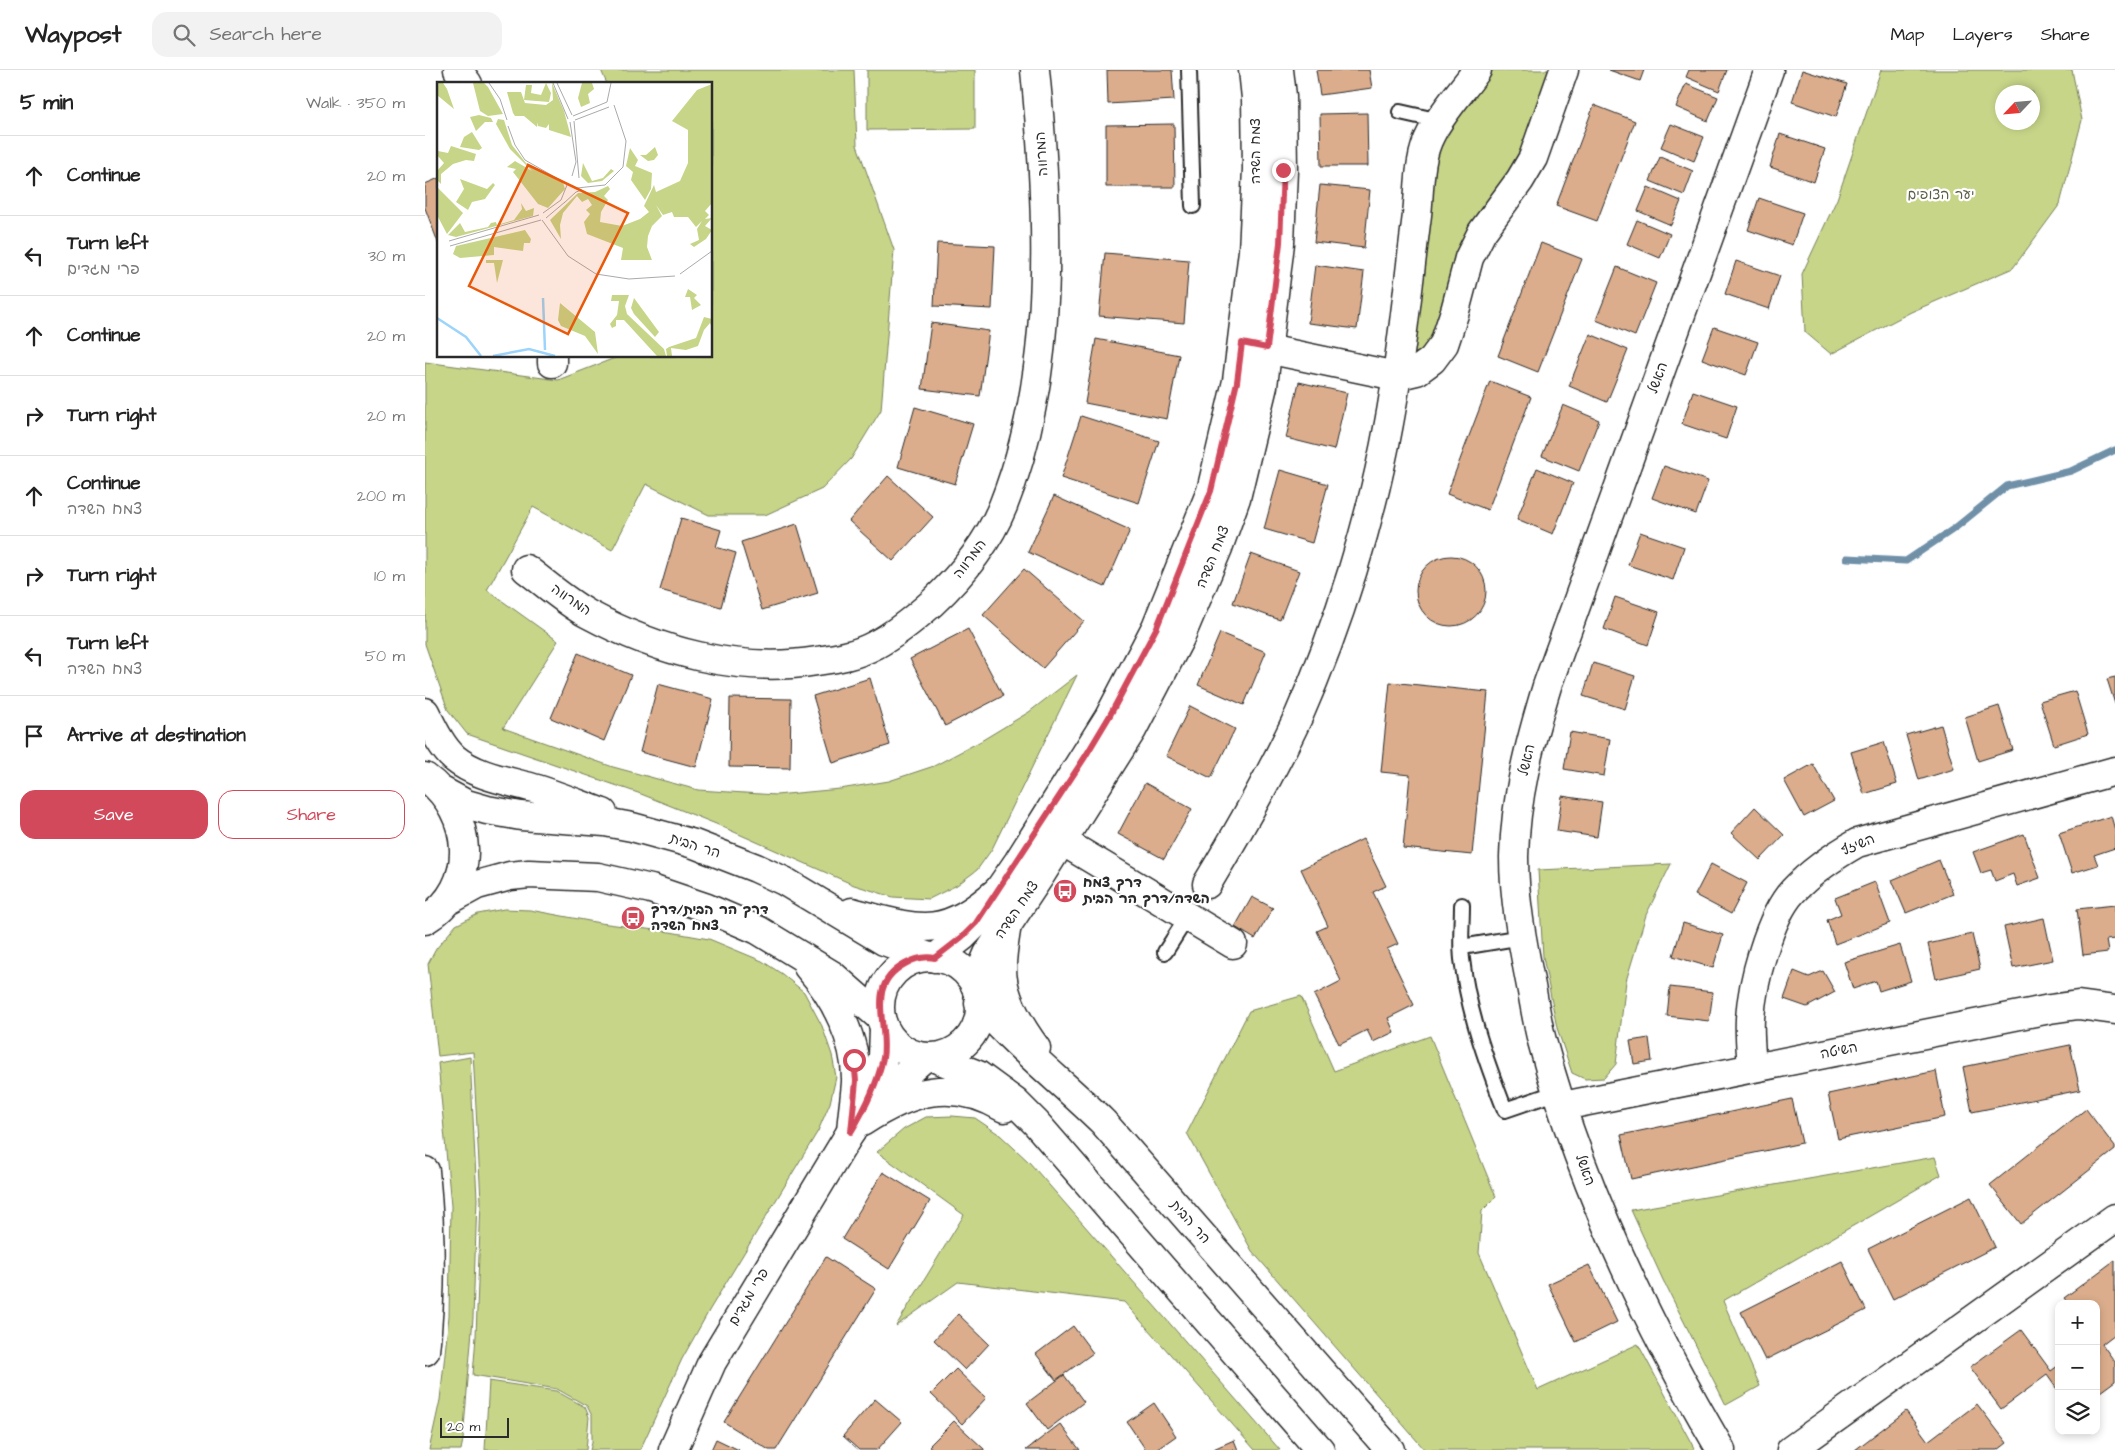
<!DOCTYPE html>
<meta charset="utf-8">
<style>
body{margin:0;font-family:"Architects Daughter","Playpen Sans Hebrew",sans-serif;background:#f2f2f2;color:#222}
.controls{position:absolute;right:15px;bottom:15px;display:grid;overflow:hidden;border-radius:10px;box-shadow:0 2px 8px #0003}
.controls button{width:45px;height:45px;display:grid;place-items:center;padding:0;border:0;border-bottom:1px solid #e0e0e0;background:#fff;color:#222;font:25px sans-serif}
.compass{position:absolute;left:1570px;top:15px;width:45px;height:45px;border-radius:50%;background:#fff;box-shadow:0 2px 8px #0003;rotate:244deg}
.scale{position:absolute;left:15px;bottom:12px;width:69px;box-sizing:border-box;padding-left:5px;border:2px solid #2b2b2b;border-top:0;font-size:14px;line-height:18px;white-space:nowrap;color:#2b2b2b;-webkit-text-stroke:4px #fff;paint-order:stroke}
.stop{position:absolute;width:15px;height:15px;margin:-11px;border:4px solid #d1495b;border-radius:50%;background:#fff}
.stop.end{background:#d1495b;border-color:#fff;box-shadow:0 1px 5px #0008}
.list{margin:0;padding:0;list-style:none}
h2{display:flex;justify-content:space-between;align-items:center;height:65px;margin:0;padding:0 20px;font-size:21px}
h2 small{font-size:16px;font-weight:400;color:#767676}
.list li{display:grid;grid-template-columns:32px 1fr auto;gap:15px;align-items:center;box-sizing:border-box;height:80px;padding:0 20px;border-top:1px solid #e0e0e0}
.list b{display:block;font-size:19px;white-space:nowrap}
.list p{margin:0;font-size:16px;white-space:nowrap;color:#767676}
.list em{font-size:16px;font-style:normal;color:#767676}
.actions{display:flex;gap:10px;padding:15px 20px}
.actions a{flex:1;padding:11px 0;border:1px solid #d1495b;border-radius:15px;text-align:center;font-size:18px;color:#d1495b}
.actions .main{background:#d1495b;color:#fff}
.icon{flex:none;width:28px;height:28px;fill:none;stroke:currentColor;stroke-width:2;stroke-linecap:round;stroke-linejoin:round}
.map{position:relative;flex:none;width:1690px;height:1380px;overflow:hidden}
header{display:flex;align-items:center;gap:30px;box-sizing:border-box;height:70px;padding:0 25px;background:#fff;border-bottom:1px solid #e0e0e0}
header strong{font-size:24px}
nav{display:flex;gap:28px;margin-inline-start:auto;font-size:18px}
.search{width:350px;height:45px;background:#f2f2f2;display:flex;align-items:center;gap:12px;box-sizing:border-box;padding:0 18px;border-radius:15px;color:#767676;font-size:19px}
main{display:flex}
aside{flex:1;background:#fff}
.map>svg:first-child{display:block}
</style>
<header>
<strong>Waypost</strong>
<div class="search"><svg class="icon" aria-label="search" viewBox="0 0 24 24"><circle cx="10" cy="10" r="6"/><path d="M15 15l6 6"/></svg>Search here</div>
<nav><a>Map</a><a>Layers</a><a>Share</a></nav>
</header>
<main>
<aside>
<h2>5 min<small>Walk · 350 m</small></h2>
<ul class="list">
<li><svg class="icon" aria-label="ahead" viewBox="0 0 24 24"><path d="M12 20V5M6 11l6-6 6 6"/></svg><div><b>Continue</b></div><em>20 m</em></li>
<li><svg class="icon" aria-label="left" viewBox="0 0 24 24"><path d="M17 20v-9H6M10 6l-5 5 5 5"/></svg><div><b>Turn left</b><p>פרי מגדים</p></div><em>30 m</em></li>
<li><svg class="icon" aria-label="ahead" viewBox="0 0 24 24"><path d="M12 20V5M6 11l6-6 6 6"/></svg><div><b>Continue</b></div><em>20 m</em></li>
<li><svg class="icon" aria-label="right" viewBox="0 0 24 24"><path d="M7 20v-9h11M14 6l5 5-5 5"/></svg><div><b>Turn right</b></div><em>20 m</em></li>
<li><svg class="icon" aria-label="ahead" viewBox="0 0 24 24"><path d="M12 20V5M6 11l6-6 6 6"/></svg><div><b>Continue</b><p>צמח השדה</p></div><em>200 m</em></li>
<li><svg class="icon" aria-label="right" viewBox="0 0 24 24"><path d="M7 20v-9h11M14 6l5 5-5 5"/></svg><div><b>Turn right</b></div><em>10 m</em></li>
<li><svg class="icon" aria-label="left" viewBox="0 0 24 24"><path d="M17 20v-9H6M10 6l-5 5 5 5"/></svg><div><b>Turn left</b><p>צמח השדה</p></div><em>50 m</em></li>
<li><svg class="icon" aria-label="arrive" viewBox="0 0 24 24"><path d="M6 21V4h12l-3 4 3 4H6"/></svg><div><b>Arrive at destination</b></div></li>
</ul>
<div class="actions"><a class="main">Save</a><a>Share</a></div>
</aside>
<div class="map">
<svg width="1690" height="1380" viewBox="0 0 1690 1380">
<rect width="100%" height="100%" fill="#fff"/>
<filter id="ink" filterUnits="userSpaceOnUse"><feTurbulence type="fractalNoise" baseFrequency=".02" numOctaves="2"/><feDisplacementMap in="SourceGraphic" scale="10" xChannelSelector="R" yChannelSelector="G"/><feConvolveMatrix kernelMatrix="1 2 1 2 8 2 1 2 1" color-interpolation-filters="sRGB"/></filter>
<g filter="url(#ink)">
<!-- green -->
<path fill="#c7d589" stroke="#79805a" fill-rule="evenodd" d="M176,0h253l3,75 37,105 -13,160 -30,49 -29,30 -57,26h-56l-63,-31 -34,66 -79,-43 -46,83 71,51 -55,87 110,39 85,23 78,5 64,-6 49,-8 45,-15 47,-25 48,-29 48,-37 -85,174 -15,21 -20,15 -28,14 -36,-2 -39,-12 -138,-61 -75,-30 -174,-60 -19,-24 -23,-66v-282l133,18 62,-24h91v-272h-104z
M442,0h108v59l-108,1z
M1067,0h60l-29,83 -90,186 -9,13 -11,8 20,-197 7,-23z
M1456,0h191l10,50 -22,84 -47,64 -102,44 -80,42 -26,-22 -3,-58 35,-75zM1578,22h30v30h-30z
M1246,794l-25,51 -20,66 -10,83 -12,14 -19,1 -13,-6 -15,-45 -14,-71 -5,-87z
M79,839l26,1 70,13 70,9 39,7 53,22 20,13 22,18 18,34 10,29 4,22 -6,26 -12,28 -108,178 -28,50 -42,91h-50l2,-7v-27l-5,-10 -30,-17 -84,-14 3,-39 5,-135 -8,-149 -35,4 -10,-92 8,-15 20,-24 22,-11z
M876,926l33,75 96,-35 66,161 -14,14 -3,42 59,137 100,-46 57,106h-270l-173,-199 -65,-118 62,-122z
M45,987l7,142 -4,119 -10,122 -2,10h-32l11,-50 9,-84 2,-110 -13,-143z
M527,1046l23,2 25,17 29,27 251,288h-25l-131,-148 -166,-20 -62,44 68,-111 -87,-63 27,-23 22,-12z
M1510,1087l6,18 -218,126 37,85 -34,19 -63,-125 -32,-70z
M64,1311l67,10 29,16 4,10 -3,33h-101z"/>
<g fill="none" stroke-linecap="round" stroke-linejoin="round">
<!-- stream -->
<path stroke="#6f90a8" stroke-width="7" d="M1422,488l59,3 49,-33 52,-42 64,-15 44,-21"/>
</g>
<!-- building -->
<path fill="#dbad8c" stroke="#2b2b2b" d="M682,0h65l2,30 -66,4z
M891,0h53l3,18 -52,7z
M1184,0h35l-4,11z
M1264,0h38l-8,21 -33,-14z
M1377,0l45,14 -11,33 -44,-15z
M1261,14l32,13 -10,24 -32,-14z
M1169,35l41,16 -38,100 -41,-15z
M942,43l1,53h-47l-1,-52z
M749,54l1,63h-69v-62z
M1246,54l33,13 -10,24 -33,-14z
M1355,64l45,15 -11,33 -44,-15z
M1235,87l33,14 -9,24 -34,-14z
M14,108v67l-14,-37v-24z
M895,115l50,5 -6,58 -50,-6z
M1223,117l33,14 -10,24 -33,-14z
M1334,128l44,15 -11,32 -44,-15z
M1212,150l33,14 -10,24 -33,-14z
M512,173l58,3 -3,63 -58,-3z
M1116,173l41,16 -44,113 -40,-16z
M680,183l84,7 -5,63 -85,-7z
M1311,191l44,15 -11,33 -44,-15z
M890,195l49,7 -7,57 -49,-6z
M1192,197l39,16 -21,53 -39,-16z
M506,253l58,8 -9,65 -58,-7z
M1289,257l44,15 -12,33 -44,-16z
M1165,264l38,16 -21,52 -38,-16z
M671,269l83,16 -12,64 -82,-16z
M1065,311l41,16 -43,113 -41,-16z
M874,312l48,11 -13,57 -48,-12z
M1268,321l44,15 -11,33 -44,-15z
M1138,335l36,15 -20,51 -37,-15z
M490,337l58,17 -18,60 -57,-17z
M656,346l78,25 -20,62 -78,-25z
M1239,396l44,15 -12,33 -44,-16z
M1112,398l36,15 -20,51 -36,-15z
M855,400l48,14 -16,59 -48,-14z
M463,406l45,41 -40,44 -44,-40z
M629,426l76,34 -25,57 -77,-35z
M256,448l40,12 -5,17 20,6 -15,54 -61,-17z
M372,454l21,69 -56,17 -21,-68z
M1215,462l44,15 -11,33 -45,-15z
M826,484l48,17 -19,49 -47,-17z
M991 521a35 35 0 1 1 70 0a35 35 0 1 1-70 0Z
M599,499l60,52 -41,47 -60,-53z
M1190,527l44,15 -11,33 -44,-16z
M543,559l35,67 -58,30 -35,-67z
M795,563l46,19 -22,53 -46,-20z
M153,583l53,22 -27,66 -53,-23z
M1168,593l42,13 -10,33 -42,-13z
M1690,607v27l-8,-25z
M445,608l20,67 -57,18 -20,-67z
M965,612l98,10 -16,163 -69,-7 7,-73 -29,-3z
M233,614l55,15 -17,68 -56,-15z
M1650,621l13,43 -34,11 -14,-44z
M305,628l61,1 -1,69 -61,-1z
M765,636l45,23 -24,49 -45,-22z
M1574,636l14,44 -35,11 -13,-44z
M1516,655l13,44 -35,11 -13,-45z
M1145,662l40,7 -6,37 -40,-7z
M1459,672l13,42 -33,10 -13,-42z
M1388,694l21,37 -30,16 -20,-37z
M720,713l47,26 -28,50 -46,-25z
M1137,726l40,6 -5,35 -40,-6z
M1330,737l29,28 -24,25 -29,-27z
M1686,746l4,14v18l-21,7 4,10 -26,8 -13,-40z
M1599,764l16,44 -23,8 -4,-12 -18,7 -4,-11 -10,3 -8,-21z
M938,769l23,47 -13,6 25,52 -11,5 27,56 -26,13 6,14 -21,10 -6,-12 -28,14 -25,-49 27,-14 -24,-50 11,-5 -27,-57z
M1514,790l14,34 -47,19 -14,-33z
M1286,794l36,19 -16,31 -36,-19z
M1450,812l15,41 -55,21 -8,-24 14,-6 -6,-16z
M827,827l21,11 -18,31 -20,-12z
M1690,835v34l-9,1 2,12 -25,3 -6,-46z
M1619,848l9,42 -40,8 -9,-41z
M1258,853l40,12 -10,33 -40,-12z
M1547,864l8,35 -44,10 -8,-35z
M1475,875l11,36 -32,10 -3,-10 -23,8 -9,-27z
M1369,901l15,6 14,-6 12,21 -28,15 -23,-8z
M1245,917l43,5 -4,29 -42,-5z
M1224,968l3,23 -18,3 -4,-23z
M1645,975l10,45 -108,22 -9,-45z
M1511,1001l9,46 -107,22 -10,-45z
M1367,1029l10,44 -171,36 -10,-44z
M1661,1039l29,38v3l-94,74 -31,-39z
M458,1102l47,29 -41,68 -47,-30z
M1546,1127l24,50 -102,52 -25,-50z
M401,1187l50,32 -100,161h-7l-45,-28z
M1690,1190v74l-13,10 13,18v19l-19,14v-91h-27l-5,-6z
M1417,1191l24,49 -101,50 -24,-48z
M1164,1195l28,57 -41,20 -28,-58z
M533,1244l31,30 -24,26 -31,-30z
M648,1256l20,27 -37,27 -20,-26z
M1596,1260l30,41 8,-6v27l-12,-17 -46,34 -31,-42z
M531,1299l30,29 -24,26 -31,-30z
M639,1305l20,27 -37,28 -20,-27z
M450,1329l27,23 -25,28h-18l-16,-14z
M729,1333l22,33 -20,14h-10l-19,-28z
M1552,1334l30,39 -9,7h-143l51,-39 22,30z
M529,1351l30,28v1h-50l-5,-4z
M635,1354l20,26h-54z
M291,1369l23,11h-28z
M809,1370l4,10h-27z"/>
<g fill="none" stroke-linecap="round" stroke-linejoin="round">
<!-- service casing -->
<g stroke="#2b2b2b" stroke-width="18">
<path id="service" d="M764,0l4,136
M975,42l40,9
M1037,835c0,18 -2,36 0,54 6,52 24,102 43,151l53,-18
M1037,877l60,-10
M740,882l23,-36"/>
</g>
<!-- minor casing -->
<g stroke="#2b2b2b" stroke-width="31">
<path id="minor" d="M33,0l10,14
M818,274l153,32 21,-5 15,-11 12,-16 11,-33 14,-53 13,-26 38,-52 13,-22 31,-88
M127,293v-7
M101,499c20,15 40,33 62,45 69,37 150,60 229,47 20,-3 40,-6 58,-16 21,-11 39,-26 57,-42 29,-27 56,-60 71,-97 54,-134 46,-295 32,-436
M637,771l171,103
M782,814c33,-55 65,-111 92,-169 39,-88 73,-197 90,-292 13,-69 19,-139 28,-208 3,-27 1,-57 14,-81 12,-23 31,-43 46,-64
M1327,998c-1,-16 -3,-33 -2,-49 2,-36 19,-102 43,-128 19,-20 41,-35 64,-48l258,-72
M1138,1036l487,-97 28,-4 37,5
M444,1042l33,-35 23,-20
M248,1380l39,-88 155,-257 16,-48 1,-29
M1296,1380c-74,-126 -141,-267 -179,-409 -5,-19 -8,-40 -12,-60 -8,-41 -16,-82 -16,-124 1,-59 16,-115 33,-171l222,-616
M1366,1380l324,-232"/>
</g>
<!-- tertiary casing -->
<g stroke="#2b2b2b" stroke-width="31">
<path id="tertiary" d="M510,888l27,-21 14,-14 42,-61 91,-145 47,-90 55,-136 26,-110 16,-130 4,-82 -1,-71 -3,-28
M552,921l4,-21 7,-16 52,-78 92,-146 48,-92 38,-90 18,-50 27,-112 17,-143 3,-73 -1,-74 -3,-26"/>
</g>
<!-- secondary casing -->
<g stroke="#2b2b2b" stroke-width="31">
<path id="secondary" d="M0,642c8,16 16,34 29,46 23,19 56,23 83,31 22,7 44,16 66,24
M0,707c49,35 55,110 0,143
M17,721l24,13 21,6 34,6 84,6 27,5 62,17 62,24 28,13 100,60 45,16
M21,832l31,-17 33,-9 19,-2 69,3 53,12 56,19 51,22 74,45 49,43
M427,842c70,19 90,28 148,-23
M582,854c-2,14 -5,28 -5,42 -1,30 17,59 34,82
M455 937a50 50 0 1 1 100 0a50 50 0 1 1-100 0Z
M383,897c27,30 49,74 48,115 -1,16 -4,33 -5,50
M554,933c38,44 83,79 124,119l287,328
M510,988l43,17 37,27 21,21 284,327
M437,1052c48,-31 90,-45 142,-14
M0,1101c6,61 7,119 0,180"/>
</g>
<!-- service -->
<use href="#service" stroke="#fff" stroke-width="14"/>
<!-- minor -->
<use href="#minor" stroke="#fff" stroke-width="28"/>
<!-- tertiary -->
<use href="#tertiary" stroke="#fff" stroke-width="28"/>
<!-- secondary -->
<use href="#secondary" stroke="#fff" stroke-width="28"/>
</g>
</g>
<g fill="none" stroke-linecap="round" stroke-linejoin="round" filter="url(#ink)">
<!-- route -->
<path stroke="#d1495b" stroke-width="6" d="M429,990l2,21 -5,51c14,-23 26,-47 32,-74 6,-34 -19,-72 22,-94 9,-5 20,-8 30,-6l27,-21 14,-14 109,-166 24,-40 48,-90 54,-136 26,-109 5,-39 25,5 13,-105 3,-73"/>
</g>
<!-- icons -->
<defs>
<g id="bus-disc" transform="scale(1.25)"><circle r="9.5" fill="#d1495b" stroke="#fff"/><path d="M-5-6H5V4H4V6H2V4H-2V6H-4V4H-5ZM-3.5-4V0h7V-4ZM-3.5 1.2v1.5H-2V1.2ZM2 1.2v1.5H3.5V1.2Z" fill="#fff"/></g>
</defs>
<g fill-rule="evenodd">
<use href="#bus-disc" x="640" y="821"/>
<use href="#bus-disc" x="208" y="848"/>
</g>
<g text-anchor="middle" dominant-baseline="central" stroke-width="4.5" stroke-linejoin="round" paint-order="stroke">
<!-- street labels -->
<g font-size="14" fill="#2b2b2b" stroke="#fff">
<text transform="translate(831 81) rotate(-90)">צמח השדה</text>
<text transform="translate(617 84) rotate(-94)">המרווה</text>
<text transform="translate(1233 308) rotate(-70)">האשל</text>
<text transform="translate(788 487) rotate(-68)">צמח השדה</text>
<text transform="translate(545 489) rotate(-53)">המרווה</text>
<text transform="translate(146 530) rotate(34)">המרווה</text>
<text transform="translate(1102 690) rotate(-77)">האשל</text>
<text transform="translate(1433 775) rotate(-23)">השיזף</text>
<text transform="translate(270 776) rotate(18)">הר הבית</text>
<text transform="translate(592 840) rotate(-56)">צמח השדה</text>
<text transform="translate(1414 981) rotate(-11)">השיטה</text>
<text transform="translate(1160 1100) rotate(70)">האשל</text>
<text transform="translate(765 1152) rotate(49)">הר הבית</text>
<text transform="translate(324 1227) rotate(-59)">פרי מגדים</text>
</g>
<!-- park labels -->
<g font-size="14" fill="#5a5e47" stroke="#fff">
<text x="1516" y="125">יער הצופים</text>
</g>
<!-- poi labels -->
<g font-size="14" font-weight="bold" fill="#2b2b2b" stroke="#fff" text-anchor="start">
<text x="658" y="813">דרך צמח<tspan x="658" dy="16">השדה/דרך הר הבית</tspan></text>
<text x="226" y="840">דרך הר הבית/דרך<tspan x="226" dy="16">צמח השדה</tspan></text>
</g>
</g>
<!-- overview -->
<g transform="translate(12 12)">
<rect width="275" height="275" fill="#fff"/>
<path d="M0,1h6l4,6 7,20 -17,-14zM36,1h11l4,4 15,27 -15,2 -8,-5zM109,1l5,10 -2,9 -25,-2 2,-15h6l-1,8 10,2zM115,1l12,28 7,26 -22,-7v-6l-3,4 -8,-2v-4l-1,5 -13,-11h-9l-2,-3 -6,-21h14l4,11 21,2 7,-5zM145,1h10l2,6 -6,5 2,9 -9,4 -3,-9zM275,2v119l-7,8 4,4 -4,4 7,-1 -7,8 7,4 -6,9 -12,8 -4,-3 9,-4 -2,-11 5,-8 -6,6 -8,-10h-14l-2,-5 -9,3 -7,-10 6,11 -10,10 -4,10 -1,11 5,13h-31l2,-12 -36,-14 -3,-12 6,-8 -4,-4 6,-5 -4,-6 -6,3 -5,-6 -14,17 -3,12 1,14 -11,-19 28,-27 17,-1 13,-6 2,3 -6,7 4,4 -7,12 -1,10 22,4 18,-7 9,-7 -5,-6 10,-21 2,7 24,-11 8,-18v-33l-16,-9 25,-31zM42,33l12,3 2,4h-8l-9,9 -6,-14zM61,37l6,1 8,25 14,18 37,19 2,7 -17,19 -10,-4 -25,-32 3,-3 -9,-2 8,-6 17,10 -22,-22 -14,-25zM35,50l10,16 -3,2 -19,-3 4,-10zM14,64l25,8 -2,7 -8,-1 -13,4 -12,10v10l-4,-4v-9l7,-8 -7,-8 1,-4 10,2zM218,65l3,8 -4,5 -6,1 -8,-6h6zM193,66l8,12 -3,6 17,7 -1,16 -6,11 -14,-20 2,-8 -7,-6zM146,81l9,18 11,-3 8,-9 3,2 -12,10 -14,2 -7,-7zM23,97l27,10 6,-6 2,2 -10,14 -13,3 -4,8 -12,-8 8,-13zM0,105l26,26 -16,21 -10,-19zM84,121l5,8 8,-3 -1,8 -77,21 -8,-2 12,-12 5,9 23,-5 3,-4 5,-1 1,3 17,-5 8,-11zM88,148l6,9 -1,4h-6l-1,8 -29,-4v8l-34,3 -7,-4 3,-8zM49,178h17l-6,23 -3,-20h-8zM251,207l9,6 -3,3 7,7 -9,5 -2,-13h-5zM175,213h17l-4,11 2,8 37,35 2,7h-9l-33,-36h-8v6l-4,2 -2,-4 7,-9 2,-14h-8zM197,216l25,34 -4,5 -21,-23 -3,-6zM123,221l35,29 3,22 -13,-18 -24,-10 -3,-6zM267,235l8,2v8l-2,-4 -6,7 -6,16 -12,4 -15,-2 1,8h-5l-1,-7 3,-2 27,-9z" fill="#c7d589"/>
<path fill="none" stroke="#9cd4fb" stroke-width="2.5" d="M106,216l2,52M0,236l29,19 15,19M56,274l36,-7 26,7"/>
<path fill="none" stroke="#aaa" stroke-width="1" d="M52,1l11,16 7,21M116,1l15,36M120,1l15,32M170,20l4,-19M136,34l34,-14M138,38l34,-13M137,39l5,57M133,40l6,40 -4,14M71,44l7,19 10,15 42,24M140,106l28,-3 18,-18 3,-26 -12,-36M127,121l12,-11 6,-2M106,131l18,-13 6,-15M109,136l19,-16M105,138l26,36 28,18 33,5 46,-3M12,159l90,-26M13,164l91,-26M243,192l32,-23"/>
<path fill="#e8590c" fill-opacity="0.15" stroke="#e8590c" stroke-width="2.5" d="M91,83l100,48 -60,121 -99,-48z"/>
<rect width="275" height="275" fill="none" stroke="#2b2b2b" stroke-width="2.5"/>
</g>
</svg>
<div class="controls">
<button>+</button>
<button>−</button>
<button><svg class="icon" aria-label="layers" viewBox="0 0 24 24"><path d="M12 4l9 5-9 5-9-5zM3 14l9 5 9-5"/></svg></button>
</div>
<svg class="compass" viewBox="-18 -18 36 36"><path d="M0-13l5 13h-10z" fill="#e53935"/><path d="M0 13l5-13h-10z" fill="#767676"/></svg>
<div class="scale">20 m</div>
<div class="stop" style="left:429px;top:990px"></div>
<div class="stop end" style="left:858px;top:100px"></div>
</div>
</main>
